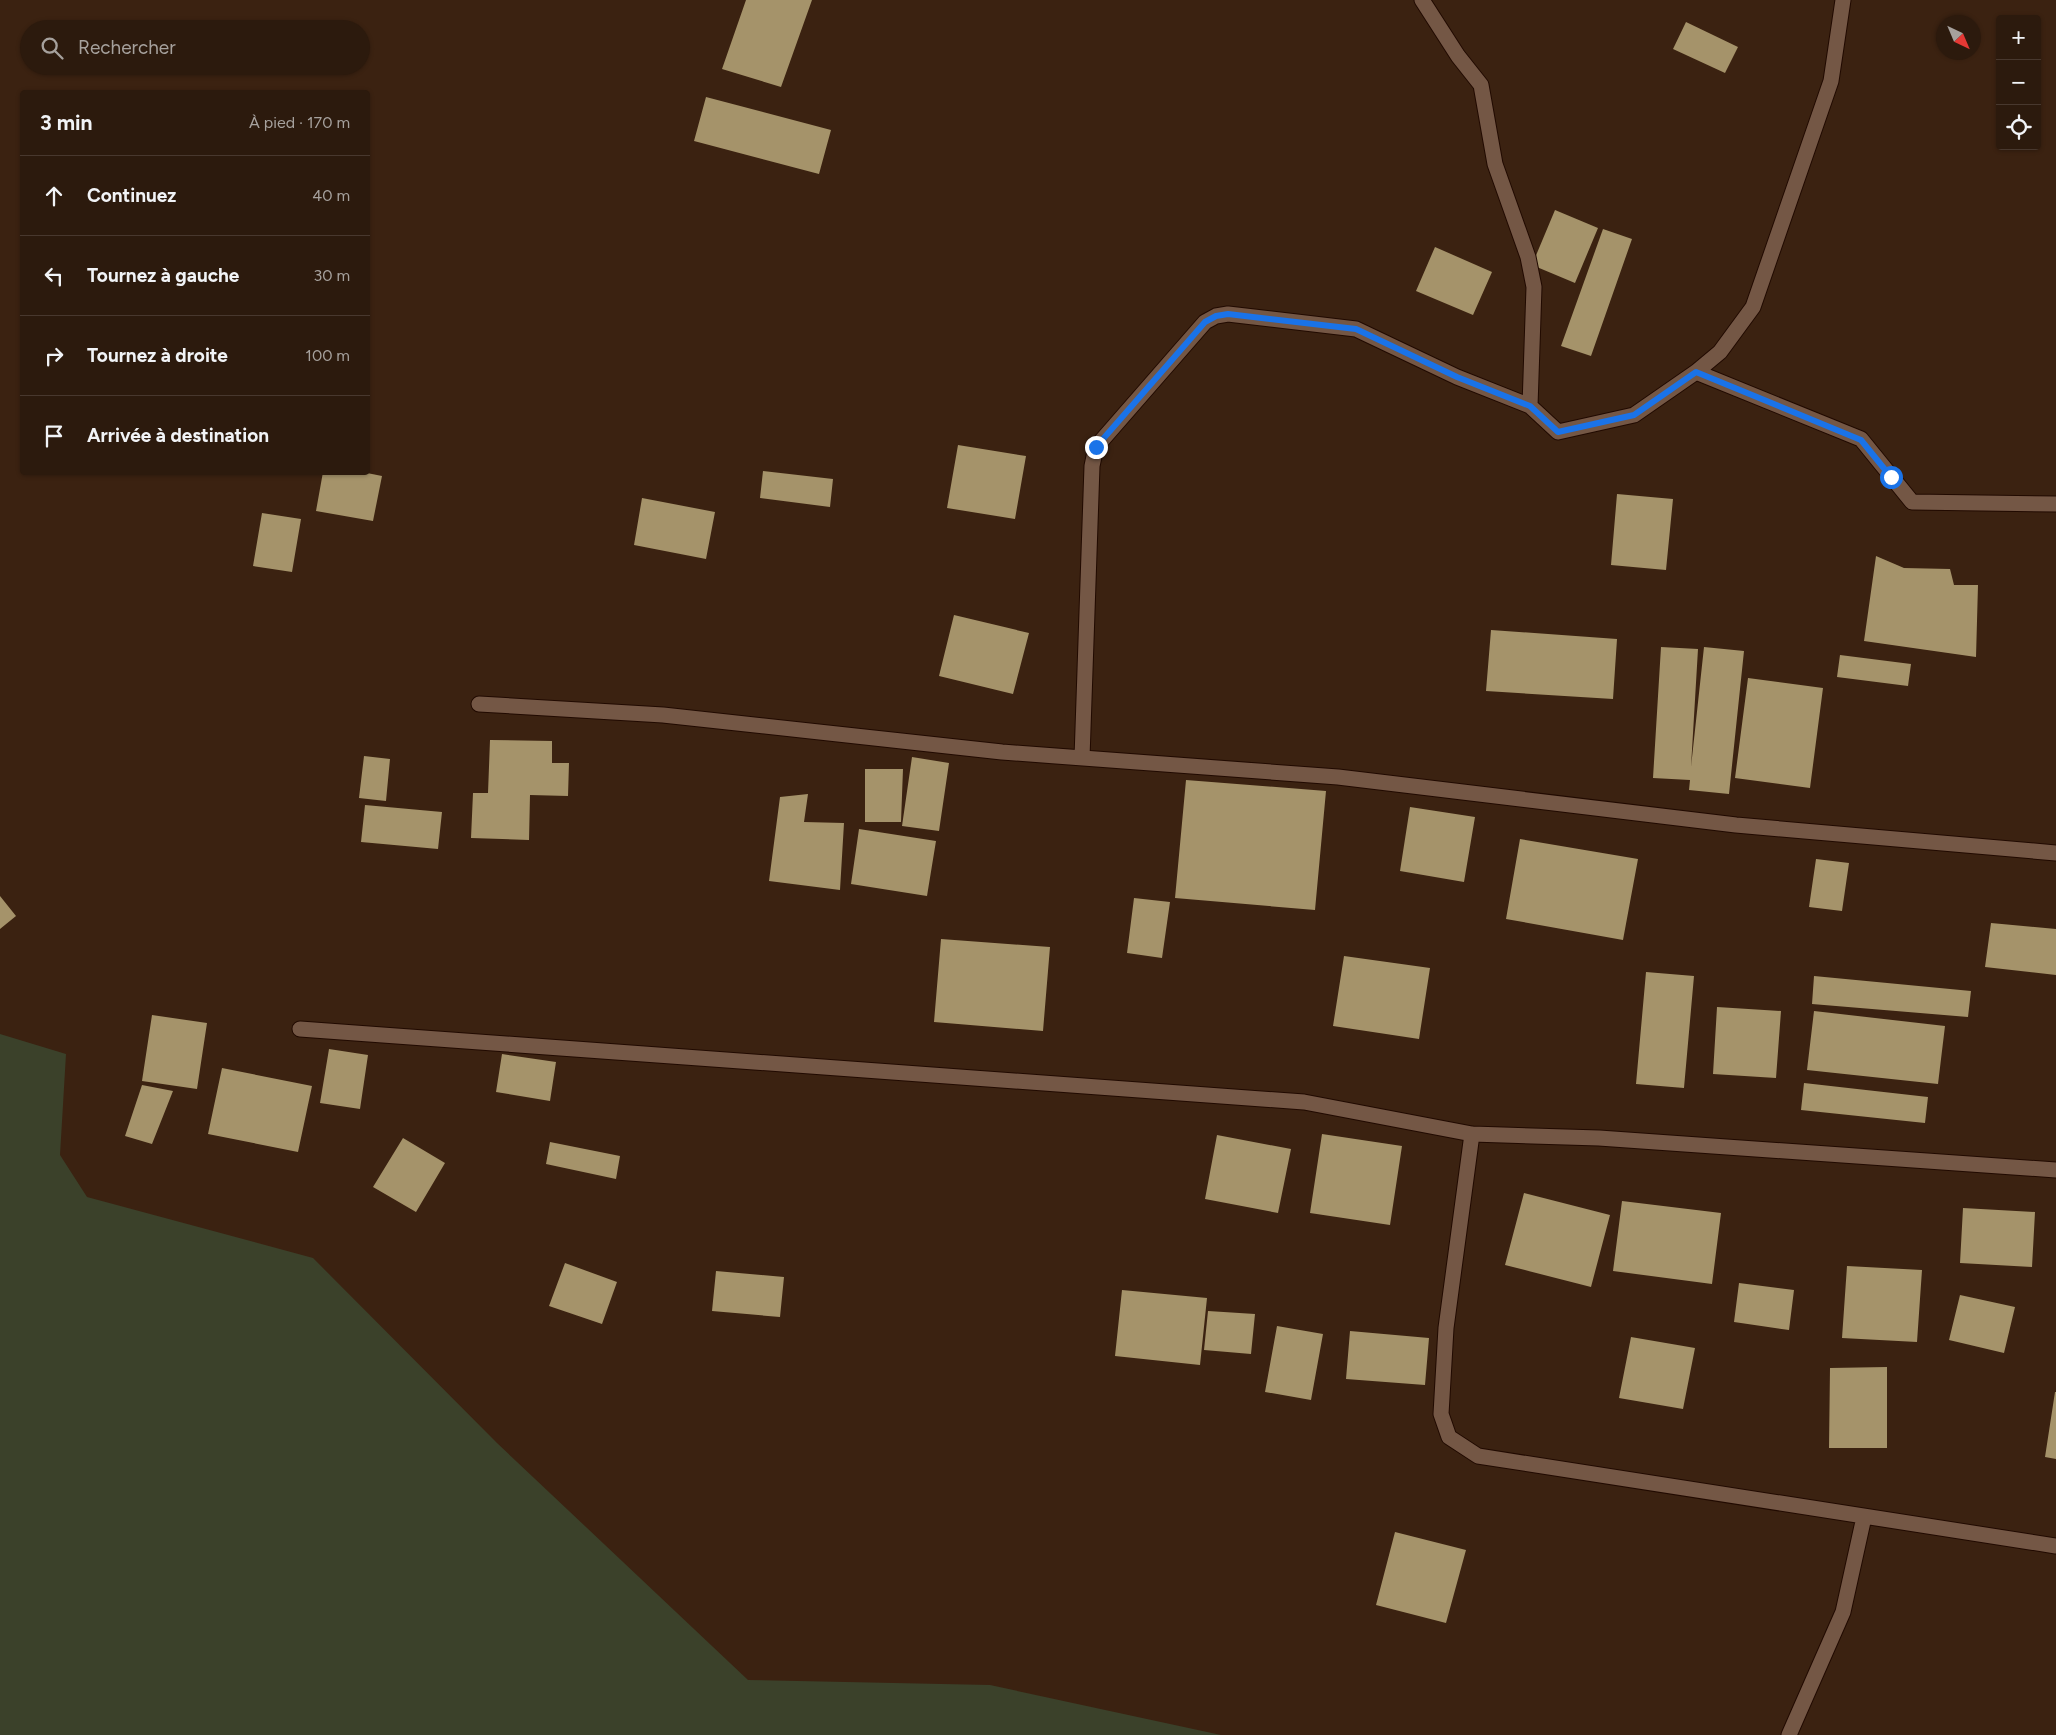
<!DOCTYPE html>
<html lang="fr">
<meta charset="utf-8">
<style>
body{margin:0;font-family:Figtree,sans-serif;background:#38271b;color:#f1f3f6}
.controls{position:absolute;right:15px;top:15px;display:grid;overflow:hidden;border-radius:5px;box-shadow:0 1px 4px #0004}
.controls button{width:45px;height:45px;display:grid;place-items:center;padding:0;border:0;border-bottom:1px solid #48382e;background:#2c1a0d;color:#f1f3f6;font:25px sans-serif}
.compass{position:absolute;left:1936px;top:15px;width:45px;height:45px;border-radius:50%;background:#2c1a0d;box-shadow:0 1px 4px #0004;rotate:136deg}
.stop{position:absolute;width:15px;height:15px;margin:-11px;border:4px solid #1a73e8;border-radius:50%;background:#fff}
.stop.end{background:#1a73e8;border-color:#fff;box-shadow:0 1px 5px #0008}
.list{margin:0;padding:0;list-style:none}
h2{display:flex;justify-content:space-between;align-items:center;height:65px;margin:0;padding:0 20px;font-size:21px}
h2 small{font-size:16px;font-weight:400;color:#a6a19d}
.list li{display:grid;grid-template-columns:32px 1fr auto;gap:15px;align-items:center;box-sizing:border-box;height:80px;padding:0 20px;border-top:1px solid #48382e}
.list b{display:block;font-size:19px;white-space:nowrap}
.list em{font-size:16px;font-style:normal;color:#a6a19d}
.icon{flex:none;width:28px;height:28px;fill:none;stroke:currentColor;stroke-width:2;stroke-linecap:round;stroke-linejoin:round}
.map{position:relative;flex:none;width:2056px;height:1735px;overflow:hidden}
.search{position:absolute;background:#2c1a0d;box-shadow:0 1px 4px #0004;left:20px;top:20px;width:350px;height:55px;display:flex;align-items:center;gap:12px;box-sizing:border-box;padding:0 18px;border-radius:28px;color:#a6a19d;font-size:19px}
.panel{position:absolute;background:#2c1a0d;box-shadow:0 1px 4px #0004;left:20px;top:90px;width:350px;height:385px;border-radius:5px}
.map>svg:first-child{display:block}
</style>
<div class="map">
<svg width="2056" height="1735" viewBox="0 0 2056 1735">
<rect width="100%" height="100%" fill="#3b2211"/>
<!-- green -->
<path fill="#3b412a" d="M0,1034l66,20 -6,101 27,42 226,61 184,185 251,237 242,5 231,50h-1221z"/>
<!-- building -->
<path fill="#a5936a" d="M746,0h66l-31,87 -59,-18z
M1686,22l52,25 -13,26 -52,-24z
M706,97l125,33 -12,44 -125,-33z
M1555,210l43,18 -23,55 -43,-18z
M1603,229l29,10 -41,117 -30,-10z
M1435,247l57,25 -19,43 -57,-24z
M958,445l68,11 -11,63 -68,-11z
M763,471l70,8 -3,28 -70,-9z
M323,472h39l20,4 -9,45 -57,-10z
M1617,494l56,5 -7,71 -55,-5z
M642,498l73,14 -9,47 -72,-14z
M262,513l39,6 -9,53 -39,-6z
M1876,556l28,12 46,1 4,16h24l-2,72 -112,-16z
M954,615l75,18 -16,61 -74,-18z
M1491,630l126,9 -4,60 -127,-8z
M1661,647l37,2 -7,118 13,-120 40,4 -15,143 -40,-4 1,-10 -37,-2z
M1840,655l71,9 -3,22 -71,-9z
M1748,678l75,10 -13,100 -75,-10z
M490,740l62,1v22h17l-1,33 -38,-1 -1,45 -58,-2 2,-45h15z
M364,756l26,3 -4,42 -27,-3z
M912,757l37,6 -10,68 -37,-5z
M865,769h38l-2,53h-36z
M1186,780l140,11 -11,119 -140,-12z
M808,794l-4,28 40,1 -4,67 -71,-9 11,-84z
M365,805l77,7 -4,37 -77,-7z
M1410,807l65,10 -11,65 -64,-11z
M859,829l77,12 -9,55 -76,-12z
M1520,839l118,20 -15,81 -117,-21z
M1816,859l33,4 -7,48 -33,-4z
M0,896l16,20 -16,13z
M1134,898l36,4 -8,56 -35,-5z
M1991,923l65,6v46l-71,-8z
M941,939l109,8 -7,84 -109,-9z
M1344,956l86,12 -11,71 -86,-13z
M1646,972l48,4 -10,112 -48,-4z
M1814,976l157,15 -3,26 -156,-13z
M1717,1007l64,4 -5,67 -63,-4z
M1814,1011l131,15 -7,58 -131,-14z
M152,1015l55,8 -10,66 -55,-8z
M329,1049l39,6 -8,54 -40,-6z
M502,1054l54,8 -6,39 -54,-9z
M222,1068l90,18 -14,66 -90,-18z
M1804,1083l124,14 -3,26 -124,-13z
M142,1085l31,6 -21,53 -27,-8z
M1322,1134l80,12 -12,79 -80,-12z
M1217,1135l74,14 -13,64 -73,-14z
M403,1138l42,25 -29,49 -43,-25z
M550,1142l70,14 -4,23 -70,-15z
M1524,1193l86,22 -19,72 -86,-22z
M1622,1201l99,12 -9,71 -99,-13z
M1963,1208l72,4 -3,55 -72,-4z
M565,1263l52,19 -15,42 -53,-18z
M1847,1266l75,4 -5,72 -75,-4z
M716,1271l68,6 -4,40 -68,-6z
M1739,1283l55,7 -5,40 -55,-8z
M1122,1290l85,8 -7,67 -85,-9z
M1960,1295l55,12 -11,46 -55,-13z
M1208,1311l47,3 -4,40 -47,-4z
M1277,1326l46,8 -12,66 -46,-8z
M1350,1331l79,7 -4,47 -79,-6z
M1631,1337l64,11 -12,61 -64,-11z
M1887,1367v81h-58l1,-80z
M2055,1392h1v67l-11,-2z
M1395,1532l71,18 -20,73 -70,-18z"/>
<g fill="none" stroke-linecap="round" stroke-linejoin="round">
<!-- street casing -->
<g stroke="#210a00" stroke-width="17">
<path id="street" d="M1422,0l36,56 23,29 14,79 33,93 6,30 -4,119
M1696,372l165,67 51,63 144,2
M479,704l184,11 339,37 336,25 398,48 320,28
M1082,758l10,-292 4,-19 109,-125 11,-6 12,-2 128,15 101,48 73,29 28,26 76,-17 62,-43 24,-20 33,-45 78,-226 12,-81
M300,1029l1004,73 168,32 127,4 457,32
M1472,1134l-26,194 -5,86 8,23 29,19 578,90
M1789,1735l54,-123 21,-95"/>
</g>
<!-- street -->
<use href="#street" stroke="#745745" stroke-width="15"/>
</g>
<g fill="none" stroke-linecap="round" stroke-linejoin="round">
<!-- route -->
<path stroke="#1a73e8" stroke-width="6" d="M1096,447l109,-125 11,-6 12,-2 128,15 101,48 73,29 28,26 76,-17 62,-43 165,68 30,37"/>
</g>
</svg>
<div class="controls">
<button>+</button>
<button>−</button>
<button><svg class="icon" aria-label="locate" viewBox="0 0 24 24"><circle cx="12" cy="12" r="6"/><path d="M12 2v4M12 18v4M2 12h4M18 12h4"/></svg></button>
</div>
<svg class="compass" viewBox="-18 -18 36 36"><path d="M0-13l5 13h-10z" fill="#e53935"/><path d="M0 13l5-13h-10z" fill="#a6a19d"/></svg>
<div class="stop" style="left:1891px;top:477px"></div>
<div class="stop end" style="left:1096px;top:447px"></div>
<div class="search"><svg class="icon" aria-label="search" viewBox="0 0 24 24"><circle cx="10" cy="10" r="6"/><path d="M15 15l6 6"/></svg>Rechercher</div>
<section class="panel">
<h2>3 min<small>À pied · 170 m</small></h2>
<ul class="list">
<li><svg class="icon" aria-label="ahead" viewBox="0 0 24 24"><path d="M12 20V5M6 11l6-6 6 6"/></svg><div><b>Continuez</b></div><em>40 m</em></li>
<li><svg class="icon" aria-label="left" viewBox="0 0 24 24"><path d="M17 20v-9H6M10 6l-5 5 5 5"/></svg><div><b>Tournez à gauche</b></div><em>30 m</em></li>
<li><svg class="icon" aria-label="right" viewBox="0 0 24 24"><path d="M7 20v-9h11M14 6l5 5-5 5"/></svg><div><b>Tournez à droite</b></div><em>100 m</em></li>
<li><svg class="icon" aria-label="arrive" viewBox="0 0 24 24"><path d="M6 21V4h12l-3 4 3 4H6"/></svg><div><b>Arrivée à destination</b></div></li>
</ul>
</section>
</div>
